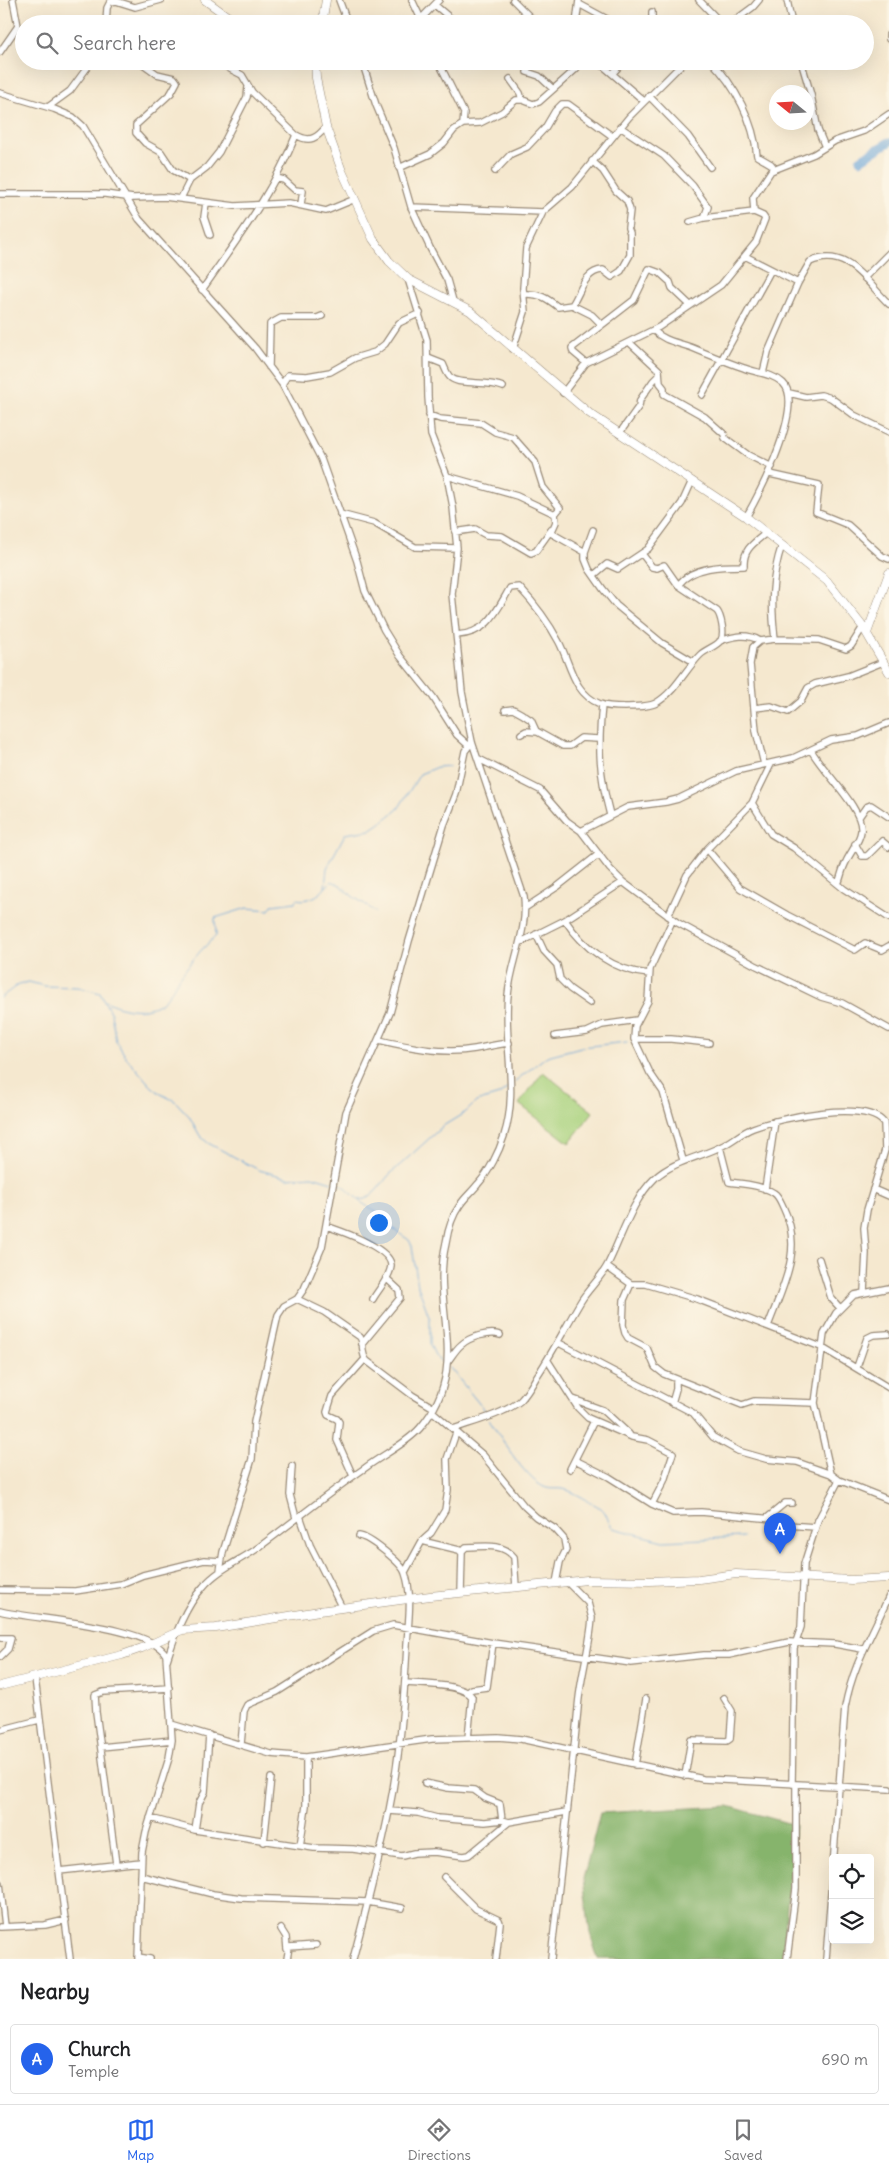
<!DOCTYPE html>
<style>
body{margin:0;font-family:Delius,sans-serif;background:#f2f2f2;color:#202124}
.controls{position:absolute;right:15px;bottom:15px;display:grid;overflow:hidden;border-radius:5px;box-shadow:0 5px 20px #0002}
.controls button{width:45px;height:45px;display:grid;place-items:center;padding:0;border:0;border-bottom:1px solid #e0e0e0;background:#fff;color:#202124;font:25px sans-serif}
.compass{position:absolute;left:769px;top:85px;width:45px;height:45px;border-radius:50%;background:#fff;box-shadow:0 5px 20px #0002;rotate:288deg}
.you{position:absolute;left:378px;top:1222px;width:18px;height:18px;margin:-12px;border:4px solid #fff;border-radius:50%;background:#1a73e8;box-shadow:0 0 0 8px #1a73e833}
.badge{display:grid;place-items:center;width:32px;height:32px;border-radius:50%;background:#2563eb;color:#fff;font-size:16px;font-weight:700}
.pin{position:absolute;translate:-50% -41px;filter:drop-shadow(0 1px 2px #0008)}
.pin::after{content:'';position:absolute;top:26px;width:18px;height:15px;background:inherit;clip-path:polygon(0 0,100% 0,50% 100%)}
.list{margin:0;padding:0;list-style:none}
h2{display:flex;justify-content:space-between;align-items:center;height:65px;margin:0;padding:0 20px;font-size:21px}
h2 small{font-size:16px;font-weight:400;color:#757577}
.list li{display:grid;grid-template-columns:32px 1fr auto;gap:15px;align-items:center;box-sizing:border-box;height:70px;margin:0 10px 10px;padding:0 10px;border:1px solid #e0e0e0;border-radius:5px}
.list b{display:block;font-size:19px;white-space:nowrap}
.list p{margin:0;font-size:16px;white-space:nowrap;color:#757577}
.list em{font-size:16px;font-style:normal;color:#757577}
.icon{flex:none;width:28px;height:28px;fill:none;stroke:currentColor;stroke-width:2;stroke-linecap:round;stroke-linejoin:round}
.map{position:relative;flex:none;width:889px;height:1959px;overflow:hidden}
.search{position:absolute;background:#fff;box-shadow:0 5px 20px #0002;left:15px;right:15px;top:15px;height:55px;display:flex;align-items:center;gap:12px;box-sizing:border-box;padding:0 18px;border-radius:28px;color:#757577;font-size:19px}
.sheet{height:145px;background:#fff}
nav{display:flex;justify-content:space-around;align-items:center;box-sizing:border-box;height:70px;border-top:1px solid #e0e0e0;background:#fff;font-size:14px;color:#757577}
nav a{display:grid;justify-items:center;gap:2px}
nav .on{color:#2563eb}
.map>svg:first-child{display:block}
</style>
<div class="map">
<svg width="889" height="1959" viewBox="0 0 889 1959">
<rect width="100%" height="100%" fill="#fcf5e5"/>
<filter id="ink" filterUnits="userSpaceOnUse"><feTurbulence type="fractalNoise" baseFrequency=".02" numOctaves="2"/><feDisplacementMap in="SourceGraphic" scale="10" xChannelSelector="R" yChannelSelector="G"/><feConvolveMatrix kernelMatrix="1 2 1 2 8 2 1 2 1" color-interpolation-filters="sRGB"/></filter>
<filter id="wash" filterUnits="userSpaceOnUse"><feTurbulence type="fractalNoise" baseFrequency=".0096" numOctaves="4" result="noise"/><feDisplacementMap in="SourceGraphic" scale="20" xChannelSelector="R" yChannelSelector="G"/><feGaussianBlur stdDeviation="1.12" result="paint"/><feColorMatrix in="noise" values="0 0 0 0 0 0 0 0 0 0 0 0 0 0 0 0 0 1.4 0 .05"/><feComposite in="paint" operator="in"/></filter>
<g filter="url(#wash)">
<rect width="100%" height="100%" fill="#f5e8cf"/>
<!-- green -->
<path fill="#a8d27d" stroke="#727e4e" d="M543,1072l50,40 -24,31 -50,-39z"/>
<!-- forest -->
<path fill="#86b46c" stroke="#606f45" d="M728,1806l67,19 -13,134h-184l-8,-26 -7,-54 17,-66z"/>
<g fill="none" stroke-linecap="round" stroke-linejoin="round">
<!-- stream -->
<path stroke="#68a3d8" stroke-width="1" d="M326,887l5,-6c11,3 15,11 24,17 7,4 13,8 20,14
M0,998l19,-14 10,-2 15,4 34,1 22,6 11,21 5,27 10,16 25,29 10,8 14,7 14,15 11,20 8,7 51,27 29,8 24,-2 20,6
M106,1001c16,9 40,13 56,1 7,-5 11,-15 16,-22 11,-16 23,-31 38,-44l-1,-18 32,-10 22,2 3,-5 23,-3 2,-3c10,3 22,-3 28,-11l2,-20 18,-34 25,-4 9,-6 19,-15 22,-35 17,-7 13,-1
M514,1082l33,-26 34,-9 46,-5
M336,1183l6,2 17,15 7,-1 10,-8 13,-16 54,-49 23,-14 10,-10 23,-7 9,-7
M359,1201l20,13 14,15 16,11 3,6 6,40 12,33v26l6,12 8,7
M450,1368l36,44
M489,1419c12,18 35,59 55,68 7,3 12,1 19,2 13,3 26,13 38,19 7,6 6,14 12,20l51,13 79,-4"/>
<!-- river -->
<path stroke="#68a3d8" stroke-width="9" d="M860,160l29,-18"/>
</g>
</g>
<g filter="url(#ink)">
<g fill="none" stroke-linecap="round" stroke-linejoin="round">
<!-- minor casing -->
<g stroke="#988976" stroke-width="8">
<path id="minor" d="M339,0l9,24
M412,0l9,19
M513,0l17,17 11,7
M699,0l23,24
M787,0l5,24
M579,4l37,20
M435,5l22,19
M652,12v12
M106,24l1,-16 3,-6 6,-1 19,6 26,-7
M416,24l23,-24
M576,24l3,-24
M730,24l23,-17 6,-7
M889,39v-4
M0,52l18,-26 -5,-26
M139,61l18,13 17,4 3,4 -6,11 -35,32v8l9,10 16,9 12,18 17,10
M219,61l11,8 12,6 10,17 44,43c14,8 21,3 30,-8
M362,61l14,44 18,43 17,59 19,41 17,32 6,21
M438,61l26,52 -1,11
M589,61l13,4 42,36
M711,61c24,24 43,61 46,95l14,8 4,5
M801,61l10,34 7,35 7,17
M527,72l12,4 14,13
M613,73l11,-12
M510,79l10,14 2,7
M0,93l54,16 19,8 10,9 56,93 116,129 27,36 39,75 36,102 8,30 19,39 16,26 33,41 24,38 11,10
M649,96l39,40 22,31
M48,107l22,-16 22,-30
M620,127l44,29 29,30 15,21 -4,11
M399,168l31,-14 14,-11 10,-13 9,-6 17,-1 22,-11 14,-12h7l10,4 6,-2 37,-33 5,-8
M495,171l16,-17 16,-7 18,-19 10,-17 7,-7h6l44,32
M276,178l8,2 11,10 8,1 -2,13
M0,194h105l28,4 32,-1 70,9 54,-3 37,8 29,-12
M181,198l9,-18 17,-13 12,-15 28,-55 1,-10
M206,203l-2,14 6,18
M411,207l132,5
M690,222l14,-4 50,-6
M745,256l53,27
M864,278l25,-25
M202,290c36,-52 70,-96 94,-155
M524,294c15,-1 23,4 34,13l14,-2 20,10 10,10
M572,305c9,-13 12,-34 31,-35l9,7 9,-6 9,-16v-22l-2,-5 2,-18 -3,-9 -11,-10 -13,-20 -11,-10
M653,330c11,11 23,12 37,17 18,7 36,15 54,21 12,5 28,5 39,15 22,21 -23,111 -37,134
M629,342l30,28 1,13 4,5v6l41,23 19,17 1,4 23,17 24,12
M513,349l12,-37 -2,-24 3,-40 17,-36 29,-25 57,-70 56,-56
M428,358l15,6c2,4 4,11 8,14 11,8 37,2 52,9
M586,363l-13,-11 -1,-4 62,-48 15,-31 11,4 10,9 2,6 18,17
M269,367l1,-43 11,-6h36l5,-2
M763,373l5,-21 30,-69 12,-21c37,-16 56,20 79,42
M282,384l6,-9 19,1 23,-4 25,-14 20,-6 10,-8 14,-21 21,-10
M563,393l23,-30 73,-36 62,-42 35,-43 9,-23 -2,-3 -9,-4 -1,-14 18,-27 43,-17 21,-13 29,-10 25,-17
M789,393l17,4 15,-2 10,3 23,17 35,17
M702,395l69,-125
M429,415l11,4 41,4 14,9 18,5 22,25 8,25 17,21 -5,6
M619,434l20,-28 1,-6 13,-19 6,-6
M770,474l49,11 -3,27 32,13 34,31 7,3
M447,476l70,20 38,18 1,8 -5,11 34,19
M340,514l34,9 41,24 42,1
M593,530l-8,22v7l4,10 14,20 13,16 46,38 32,19
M455,532l20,-3 11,6 16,1 29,17 5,-2 15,-21
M594,575l13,-11 11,5 30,-20 34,-46 10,-22
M678,585c15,-19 44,-19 66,-19 -1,-17 10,-23 22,-33
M457,635c31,-2 39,-23 53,-47l9,-1c15,16 30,36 40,55 12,23 14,51 41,62 9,4 47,4 56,-1 19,-11 29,-33 44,-48 6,-6 16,-8 21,-15 4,-6 0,-24 -4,-29l-39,-26 -14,-20 -7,3 -5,-1 -10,-13
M775,639c-4,-33 -4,-62 7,-94
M720,641c14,-5 27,-8 40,0
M602,705c-4,41 -3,69 8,110
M755,708l16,-2 17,6 13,-11 7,-13 7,-4 33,-8 35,-14
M505,710l8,-1 9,5 9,6 5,11 27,15h7l11,-8 17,1
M521,734l5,-3 12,1
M811,750c11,21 53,59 50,81 -1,10 -11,22 -15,31 -4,7 -5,15 -8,22
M479,759l61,31 27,31 14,10 29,38 13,13 55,41 77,42 66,32 21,6 47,26
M764,764l-8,-33 -6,-67 3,-17 7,-6 15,-2 44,1 27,9 5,-3 12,-19
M752,803l19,31 23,14 50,41 45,29
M859,817l7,-10 5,-2 18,12
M581,831l47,-24 38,-5 12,-3 58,-28 57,-13 38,-18 27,-4 31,-13
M855,844l7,12h5l15,-15 7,6
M707,849l33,39 47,27 68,35 10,-7 17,7 7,-4
M525,908l32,-21 42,-33
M668,916l19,-41 20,-26 45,-46 19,-39
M673,919l-23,50 -2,32 -13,25 -1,13 16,34 13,19 20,68
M565,920c19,29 49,51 84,54
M536,934l8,17 13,14 3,14 10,10 20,14
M521,942l44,-22 58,-38
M555,1036l32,-4 15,-7 35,-5
M634,1039h37l38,4
M379,1040c31,7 64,15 96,9 12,-2 22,-5 34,-6
M720,1147l9,35c14,2 33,3 45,11 5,3 7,10 10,16 20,41 -2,79 -16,117
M765,1189l10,-68
M873,1189l16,7
M326,1226c15,5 64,22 65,39 0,11 -13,25 -18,34
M819,1259l12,39 9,10
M607,1267l24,17h15l51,15 124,48 68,41
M631,1284l-7,16 -1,25 2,8 3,5 19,10 8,19 9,7 78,31 12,-4 61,2
M889,1288l-35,7 -18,18 -12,21 -9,69 16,71 8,6 50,20
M297,1299l27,13 36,25c5,8 0,16 7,24l45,34 22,13
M559,1343l134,70 20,24 25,14 28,8 31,3 34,12
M362,1344l38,-46 -1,-8 -13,-12
M448,1361c4,-5 8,-12 13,-16 8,-8 29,-14 39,-10
M548,1361l30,47 10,10 44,19 16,3 25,13 -9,28 -12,23
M857,1367l10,-29 6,-3 15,-1
M573,1399l30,11 26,24
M672,1403l4,-14v-9
M432,1411l51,44 41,51 12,11 19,12 9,10 2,11 -6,12 -4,21
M453,1429c20,-7 51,-15 67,-28 7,-7 12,-16 17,-25 16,-24 29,-50 44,-75 8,-13 20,-23 27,-37 14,-28 24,-64 47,-86 19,-17 43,-20 65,-31 12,-5 20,-14 33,-19 26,-10 112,-29 131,-5l1,27 -18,60 -3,18 2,25 -2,39
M575,1460l34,17 43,27 21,9 28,-1 71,7 16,6 27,2
M292,1466l-2,29 6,23
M570,1469l24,-48
M353,1476l-16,-36 2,-18 -2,-3 -9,-4 -1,-3 5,-16 33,-37
M300,1516l10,29 32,63
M767,1518l18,-15h7
M422,1541l9,-8 14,-23 3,-20 -1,-31 9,-26
M461,1552l5,-5c17,0 36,-5 48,10l2,30
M220,1571l3,-19 29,-93 2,-37 24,-107 6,-9 13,-7 7,-10 18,-42 24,-135 44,-99 19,-72 35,-116 12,-31 9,-43 7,-9
M405,1572l17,-31 37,9 3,3 -1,40
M0,1590l75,1 46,-7 22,-9 61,-15 17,1
M0,1611c34,9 150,14 166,44l6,85 -3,18 -23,74 -4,20 -4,107
M0,1638h11l-3,11 -8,8
M167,1660c8,-25 18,-53 36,-73 14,-17 34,-25 52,-37 37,-27 72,-56 110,-82 17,-13 41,-24 55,-40 53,-62 10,-119 26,-185 2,-13 6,-27 14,-38 5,-8 12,-13 18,-21 11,-12 21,-32 26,-48 15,-45 -1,-94 4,-141 3,-33 20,-64 16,-98l-52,-155 -10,-50 -10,-98 5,-46 -4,-41 -6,-31 -16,-41 -3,-38 -1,-57 -19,-61
M35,1678l35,281
M406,1683c15,1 58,1 66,14l-4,41
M468,1692l4,-3 15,-2 6,-44
M171,1724l100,30 35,3 126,-18 66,-2 23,2 182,40 186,10
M0,1730l39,-10
M241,1744l3,-33 3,-6 30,-13 96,-61 20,-6 100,18 138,20 73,-8h25l60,-13 46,2 27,5
M101,1747l71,-7
M635,1765l11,-66
M685,1776l6,-36 36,1 3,-2 2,-28 -8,-13
M425,1783l23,5 26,2 11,8 15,6 2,16
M792,1784l2,-136 7,-21 3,-63 14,-44 21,-40
M389,1811l29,2 19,5 48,4 17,-2 7,2
M150,1818l45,12 119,18 39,1 49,7 12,-3 20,-1 30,4 5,-1 40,-33 57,-10
M195,1830l4,-27 6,-11 4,-57
M264,1842l7,-64
M300,1846l6,-40v-49
M116,1864l-20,-152 -1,-17 8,-3 66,-4
M59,1871l82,-9
M141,1876l72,18 28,4 127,4 34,6
M444,1877l32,32 23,11 1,3 -4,36
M0,1883l5,43
M0,1927l45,-2 21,-5
M281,1929l5,8 1,12
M138,1957l12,2
M287,1959l2,-12 27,-2
M353,1959c13,-49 26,-98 36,-148 11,-54 15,-110 18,-166 1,-22 6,-50 -2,-72 -3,-10 -36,-36 -46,-37
M551,1959c9,-84 19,-167 27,-251 2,-30 12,-60 14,-90l-4,-15 -21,-21
M787,1959l9,-70v-105
M826,1959l19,-252c8,-43 27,-72 44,-111"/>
</g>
<!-- tertiary casing -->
<g stroke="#988976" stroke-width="9">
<path id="tertiary" d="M205,0l33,24
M322,24l4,-24
M315,61l1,17 10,49 16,44 31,68 16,22 19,18 62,32 119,102 157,104 81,64 36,46 26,45
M867,633l22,-60
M0,1686l122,-31 20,-7 40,-18 34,-2 103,-17 111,-15 157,-16 63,1 49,-2 37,-5 115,6 38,-2"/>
</g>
<!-- minor -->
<use href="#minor" stroke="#fff" stroke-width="5.5"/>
<!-- tertiary -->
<use href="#tertiary" stroke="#fff" stroke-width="8"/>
</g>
</g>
</svg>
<div class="controls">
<button><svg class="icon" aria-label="locate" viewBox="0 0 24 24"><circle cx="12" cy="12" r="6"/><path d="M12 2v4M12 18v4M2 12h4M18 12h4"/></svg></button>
<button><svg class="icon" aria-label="layers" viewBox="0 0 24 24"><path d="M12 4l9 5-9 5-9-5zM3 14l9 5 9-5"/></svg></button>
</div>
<svg class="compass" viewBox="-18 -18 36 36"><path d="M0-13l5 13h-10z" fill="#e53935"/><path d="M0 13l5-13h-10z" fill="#757577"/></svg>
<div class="you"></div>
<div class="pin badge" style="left:780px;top:1554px">A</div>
<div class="search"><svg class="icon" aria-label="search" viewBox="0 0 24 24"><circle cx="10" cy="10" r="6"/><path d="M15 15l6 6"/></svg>Search here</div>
</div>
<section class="sheet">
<h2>Nearby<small></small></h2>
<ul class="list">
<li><span class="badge">A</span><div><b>Church</b><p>Temple</p></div><em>690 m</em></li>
</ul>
</section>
<nav>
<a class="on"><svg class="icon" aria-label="map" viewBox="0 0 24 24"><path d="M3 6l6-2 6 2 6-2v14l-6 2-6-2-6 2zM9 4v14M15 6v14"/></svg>Map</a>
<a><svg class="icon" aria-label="directions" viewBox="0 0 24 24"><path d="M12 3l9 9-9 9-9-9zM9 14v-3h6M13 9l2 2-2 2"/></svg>Directions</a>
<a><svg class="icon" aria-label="saved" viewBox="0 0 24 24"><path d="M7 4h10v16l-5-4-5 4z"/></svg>Saved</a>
</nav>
